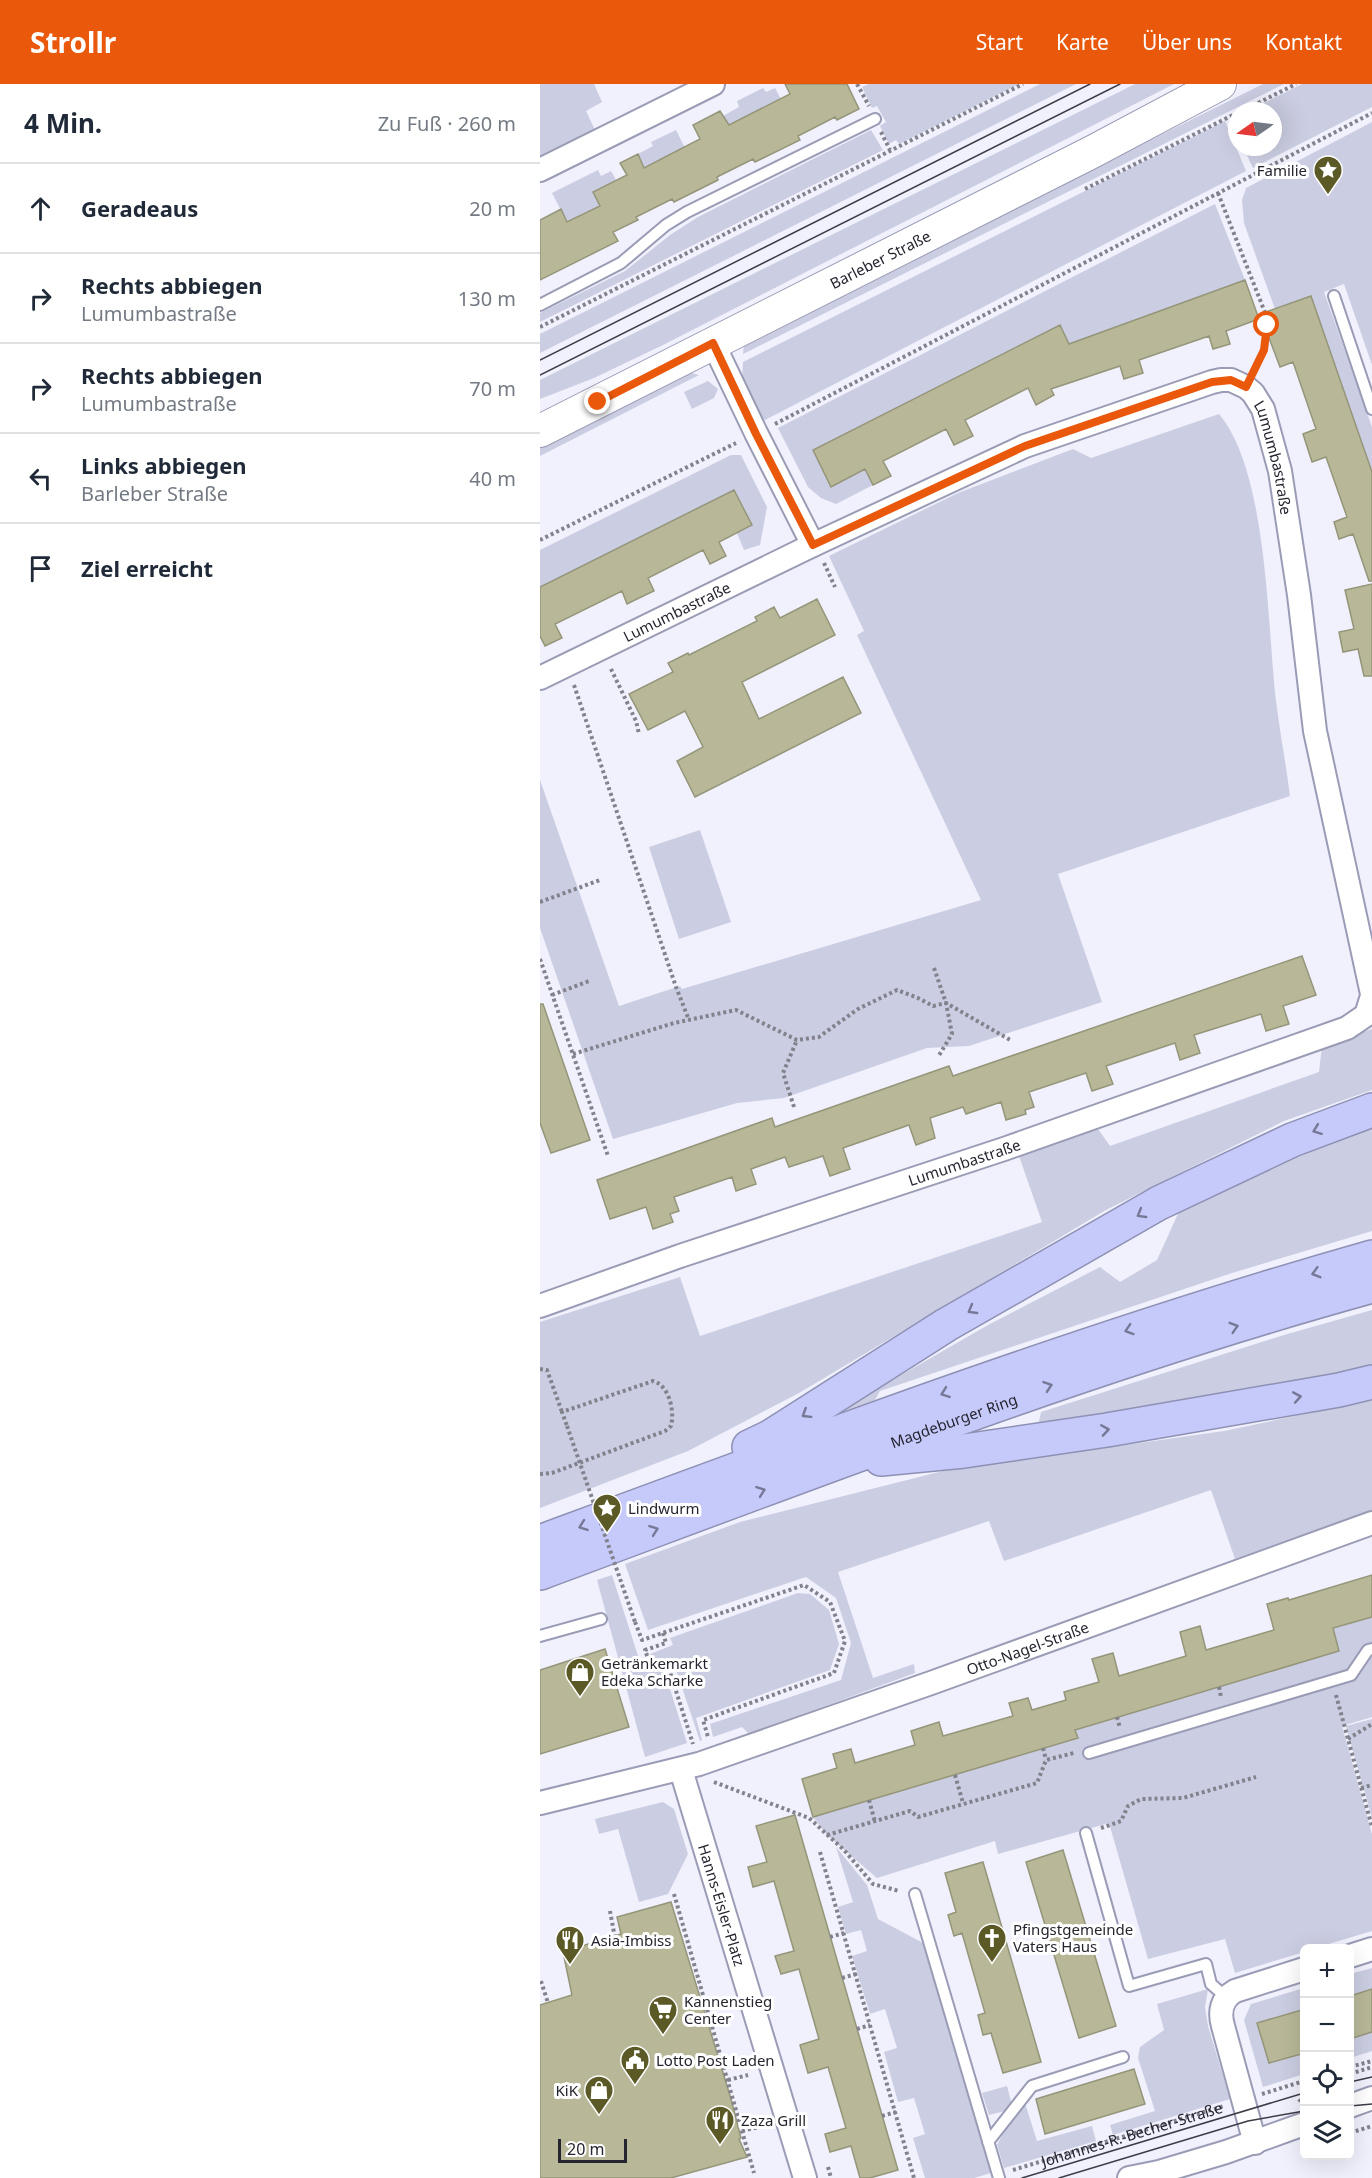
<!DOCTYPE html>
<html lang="de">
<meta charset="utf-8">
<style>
body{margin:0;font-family:"Noto Sans",sans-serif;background:#f6f6f7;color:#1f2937}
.controls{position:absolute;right:18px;bottom:18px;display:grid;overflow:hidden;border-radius:9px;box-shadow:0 6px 24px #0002}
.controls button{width:54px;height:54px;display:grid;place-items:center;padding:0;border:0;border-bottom:2px solid #e0e1e3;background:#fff;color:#1f2937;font:30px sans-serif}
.compass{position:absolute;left:688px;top:18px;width:54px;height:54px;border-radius:50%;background:#fff;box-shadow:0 6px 24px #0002;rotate:256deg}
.scale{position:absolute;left:18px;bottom:15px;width:69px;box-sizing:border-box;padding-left:6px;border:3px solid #252530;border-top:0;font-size:16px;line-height:21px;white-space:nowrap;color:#252530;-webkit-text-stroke:4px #fff;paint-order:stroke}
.stop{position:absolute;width:18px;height:18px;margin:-14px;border:4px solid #ea580c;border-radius:50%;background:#fff}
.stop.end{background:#ea580c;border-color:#fff;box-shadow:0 2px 6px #0008}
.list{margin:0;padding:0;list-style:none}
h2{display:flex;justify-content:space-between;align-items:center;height:78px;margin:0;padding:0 24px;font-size:26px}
h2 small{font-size:20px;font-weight:400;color:#747a83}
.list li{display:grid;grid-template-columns:39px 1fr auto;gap:18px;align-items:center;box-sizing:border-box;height:90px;padding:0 24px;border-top:2px solid #e0e1e3}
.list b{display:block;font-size:22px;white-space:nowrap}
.list p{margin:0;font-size:20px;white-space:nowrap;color:#747a83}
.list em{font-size:20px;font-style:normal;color:#747a83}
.icon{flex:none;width:33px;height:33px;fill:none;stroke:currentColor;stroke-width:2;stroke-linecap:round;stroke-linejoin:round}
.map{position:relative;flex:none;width:832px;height:2094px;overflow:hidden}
header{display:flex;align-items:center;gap:36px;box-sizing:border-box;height:84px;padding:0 30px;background:#ea580c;color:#fff}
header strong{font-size:28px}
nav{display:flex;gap:33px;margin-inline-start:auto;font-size:21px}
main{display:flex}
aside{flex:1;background:#fff}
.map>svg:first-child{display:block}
</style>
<header>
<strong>Strollr</strong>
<nav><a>Start</a><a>Karte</a><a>Über uns</a><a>Kontakt</a></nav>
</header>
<main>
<aside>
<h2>4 Min.<small>Zu Fuß · 260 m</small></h2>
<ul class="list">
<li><svg class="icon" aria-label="ahead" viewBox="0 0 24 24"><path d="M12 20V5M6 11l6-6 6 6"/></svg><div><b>Geradeaus</b></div><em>20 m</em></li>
<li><svg class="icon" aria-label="right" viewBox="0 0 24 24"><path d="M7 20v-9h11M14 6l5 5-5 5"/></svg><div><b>Rechts abbiegen</b><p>Lumumbastraße</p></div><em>130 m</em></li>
<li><svg class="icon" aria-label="right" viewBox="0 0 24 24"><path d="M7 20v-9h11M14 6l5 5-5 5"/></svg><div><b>Rechts abbiegen</b><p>Lumumbastraße</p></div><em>70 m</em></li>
<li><svg class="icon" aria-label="left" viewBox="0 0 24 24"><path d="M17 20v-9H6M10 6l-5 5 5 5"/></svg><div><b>Links abbiegen</b><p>Barleber Straße</p></div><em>40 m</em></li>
<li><svg class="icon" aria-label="arrive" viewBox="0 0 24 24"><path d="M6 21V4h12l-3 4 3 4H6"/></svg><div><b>Ziel erreicht</b></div></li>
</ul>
</aside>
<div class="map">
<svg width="832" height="2094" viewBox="0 0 832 2094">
<rect width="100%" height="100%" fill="#f0f1fc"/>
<!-- green -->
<path fill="#cbcde2" d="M0,0h54l8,18 -16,9 11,23 -57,27z
M329,0h150l-120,60 -3,-4 -7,4 -9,-18 6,-4 -9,-16 -5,2 -10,-21z
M500,0h36l-536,269v-19z
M595,0h39l-511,261 -69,33 -54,21v-19z
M723,0h21l-541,270 1,-9 5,-5z
M762,0h70v23l-119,61 -10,-21h30v-36h-25z
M223,4l3,4 9,-4 6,11 -53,27 -5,-10 16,-9 -2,-6z
M685,37l21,50 -481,249 -5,-3 -18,-36 1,-19z
M832,38v243l-28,-81 -20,8 48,135v47l-97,-165 -31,-86 -2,-23 4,-12z
M136,46l9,18 -41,19 -6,-13 15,-8 -2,-4z
M331,46l12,20 -343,172v-9l85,-42 45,-36 28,-18z
M58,86l3,6 10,-5 5,9 -22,12 6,14 -33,16 -15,-29z
M675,120l30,76 -176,64 -10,-18 -246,124 18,36 34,-17 8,16 -37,19 -15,-6 -13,-11 -30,-59z
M142,289h9l8,2 -159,81v-11z
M168,297l10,8 -4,9 -22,11 -8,-17z
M679,330c49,58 48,211 57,287 4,32 10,63 14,95l-232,78 44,128 -133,44 -42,2 -143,50 -47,5 -124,36 -73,-211v-148l79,226 61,-20 2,3 299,-89 -124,-265 7,-4 -35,-75 129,-63 115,-44 18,9z
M191,371h10l26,52 -7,38 -16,5 -7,-17 15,-8 -19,-35 -193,97v-37z
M160,746l31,92 -52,17 -30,-92z
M832,945v61l-88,31 -178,89 -307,183 -111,58 -148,57v-186l140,-45 20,59 342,-114 -24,-69 78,-27 14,20 209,-74 3,-26z
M832,1043v104l-140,42 -352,118 -5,9 -45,16 158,-91 112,-58 20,15 37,-22 24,-53 132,-59z
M832,1226v59l-334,57 3,-14 243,-77z
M832,1316v112l-137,47 -24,-69 -207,71 -15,-40 -151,51 35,106 41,-14 1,9 -166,61 -7,-7 -29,10 -3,-13 131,-44 10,-37 -15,-45 -30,-21 -158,53 -23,-66 115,-42 203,-51 281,-40z
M72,1491l29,90 24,8 22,70 -42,14 -48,-177z
M258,1509l12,1 19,16 10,34 -9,26 -134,48 6,22 -2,1 -27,-80 -21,-2 -2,-5 23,-9 -3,-7z
M832,1533v100l-30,9 30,108v97l-57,17h-11v4l-69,21 -10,-34 -77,20 -39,-136 -111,31 -3,-13 -118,37 -50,-43 -14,-18 264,-79 -2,-8 264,-79 -6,-23z
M832,1635v99l-26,-92z
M123,1718l11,7 14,45 -20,40 -29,8 -21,-73 -19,5 -4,-15z
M296,1763l31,38 11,34 45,24 68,230 -17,5h-49l-12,-40 12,-4 -11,-36 -16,4 -14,-50 13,-4 -12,-39 -15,5 -18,-58 15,-5 -6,-21 -15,4 -8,-27 15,-5z
M832,1884v21l-22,7v-22z
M764,1904v21l-47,14 12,40 35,-10v21l-41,13 -19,-67 7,-16z
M668,1905l-3,18 3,19 22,73 -117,36 -3,-10 45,-14 -17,-53 2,-11 24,-17 -7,-26z
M832,1948v19l-22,7v-19z
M467,2002l6,23 -24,6 -7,-22z
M485,2019l12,38 55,-15 4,15 -92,27 -7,-23 9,-17z"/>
<!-- building -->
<path fill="#b8b898" stroke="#95957a" stroke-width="1.5" d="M245,0h62l12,25 -22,11 -2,-3 -37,19 2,4 -45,22 -2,-3 -36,18 1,3 -44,22 -2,-3 -36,18 2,3 -25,12 5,9 -78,39v-60l21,-11 6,13 33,-16 -7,-14 34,-17 -7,-12 18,-9 6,14 56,-29 -7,-14 27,-14 9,14 61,-31z
M705,196l14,39 -33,12 4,13 -17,5 -4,-13 -70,24 4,13 -19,6 -4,-13 -69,23 3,6 -18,10 -8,-17 -63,32 8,16 -19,9 -8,-16 -63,32 8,15 -18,9 -8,-16 -34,18 -18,-37 247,-125 9,19z
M771,212l61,176v109h-3l-16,-47 -14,5 -5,-17 13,-5 -21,-60 -14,5 -9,-28 13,-5 -23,-67 -13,5 -20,-53z
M194,406l18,35 -33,17 7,14 -16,8 -7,-14 -55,28 6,13 -17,8 -10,5 -5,-13 -67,33 7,14 -17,8 -5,-10v-49z
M832,500v92h-8l-6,-27 -15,3 -4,-20 15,-3 -9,-39z
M277,515l18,36 -93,47 17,37 84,-42 18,36 -166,84 -18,-36 26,-14 -18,-36 -37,19 -19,-36 44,-22 -5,-9 20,-10 1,2 68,-34 -2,-4 19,-10 6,11z
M762,872l14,39 -33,11 6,18 -23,7 -5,-17 -67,21 6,18 -20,7 -5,-17 -69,23 7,18 -21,7 -6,-18 -57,19 5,15 -9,3 1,4 -20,6 -5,-18 -35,12 -3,-7 -33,11 5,20 -19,7 -7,-20 -66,23 7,21 -20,7 -7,-20 -34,11 -4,-10 -34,12 5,15 -20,7 -4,-14 -58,20 5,14 -9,3 3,8 -20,7 -7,-22 -36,12 -13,-39 175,-62 3,9 174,-61 4,10z
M0,920h3l47,136 -39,13 -11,-30z
M832,1491v42l-39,11 6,23 -264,79 3,8 -265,79 -11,-38 35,-11 -4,-14 18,-5 4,14 60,-18 -4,-14 28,-9 4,14 70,-20 -4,-13 19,-5 4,12 34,-10 -2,-8 35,-10 -7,-23 21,-6 6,23 67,-20 -6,-24 20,-6 6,24 68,-20 -7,-26 21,-6 1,2z
M65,1565l24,78 -89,27v-84z
M255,1731l103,355 -28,8h-10l-9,-32 -21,6 -5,-18 21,-6 -18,-61 -20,6 -8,-28 19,-6 -20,-70 -18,5 -6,-18 19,-5 -20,-70 -21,6 -5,-20 19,-5 -11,-36z
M523,1766l53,176 -37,12 -53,-176z
M443,1778l58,200 -38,11 -12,-40 -8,2 -5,-20 7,-2 -23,-80 -8,3 -6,-21 8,-3 -11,-39z
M131,1818l60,197 10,39 -2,1 8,18 -76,21h-131v-173l32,-10 -8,-38 10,-3 -2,-5 49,-15 -4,-17z
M832,1905v43l-22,7v-43z
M765,1925v44l-36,10 -12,-40z
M594,1985l11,35 -100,30 -9,-35z"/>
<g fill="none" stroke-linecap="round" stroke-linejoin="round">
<!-- lane casing -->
<g stroke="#9a9cb6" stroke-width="14">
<path id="lane" d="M794,212l38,113
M0,221l81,-42 45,-38 21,-13 188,-93
M0,1552l61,-17
M549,1669l262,-78 17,-25 4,-1
M546,1749l43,153 77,-22 5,20 15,13
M375,1810l84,284
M448,2058l44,-56 91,-29"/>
</g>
<!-- street casing -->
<g stroke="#9a9cb6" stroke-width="26">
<g id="street">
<path d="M0,86l173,-86"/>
<path d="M173,259l43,90 57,112"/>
<path id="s2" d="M0,594l273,-133 212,-99 187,-64 9,-2h10l15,7 7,6 10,16 17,62 19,124 16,136 57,263"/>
<path id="s3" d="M0,1222l140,-50 324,-107 343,-121 19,-13 6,-19"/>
<path id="s4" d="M141,1686l124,408"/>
<path id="s5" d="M0,1719l159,-39 232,-81 441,-160"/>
<path d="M810,1872l22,-7"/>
<path d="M810,2022l22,-8"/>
<path d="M715,2059l-32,-117c-4,-14 -2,-27 12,-35l69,-22"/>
<path d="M589,2094l30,-6 67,-20 78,-28"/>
</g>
</g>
<!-- secondary casing -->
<g stroke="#9a9cb6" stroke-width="34">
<g id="secondary">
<path id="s6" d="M0,347l552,-279 128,-68"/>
</g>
</g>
<!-- highway casing -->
<g stroke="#8e90b4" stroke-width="36">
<g id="highway">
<path d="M209,1363l21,-10 176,-112 213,-122 133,-63 80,-30"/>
<path d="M341,1375l83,-8 143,-21 232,-40 33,-8"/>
<path d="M0,1458c275,-102 550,-205 832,-285"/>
<path id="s7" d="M0,1489c275,-102 549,-209 832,-287"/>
</g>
</g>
<!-- path -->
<g stroke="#82828d" stroke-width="4" stroke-dasharray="3 3" stroke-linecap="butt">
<path d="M317,0l12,22"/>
<path d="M702,27l54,-27"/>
<path d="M341,48l9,18"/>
<path d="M545,105l152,-76"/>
<path d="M678,109l48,122v26l-10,26"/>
<path d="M0,243l483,-243"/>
<path d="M235,340l597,-311"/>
<path d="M0,456l196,-97"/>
<path d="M284,479l11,24"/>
<path d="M71,585l25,52 3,13"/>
<path d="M34,601l102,302 13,33"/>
<path d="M0,818l60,-22"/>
<path d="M0,875l68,197"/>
<path d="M394,884l12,35 6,31 -14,23"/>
<path d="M12,911l37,-14"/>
<path d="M33,970l101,-31 62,-13 61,30 22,-3 39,-28 39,-19 21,8 15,8 13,-3 66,38"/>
<path d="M254,1023l-11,-34 14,-33"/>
<path d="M0,1285l7,1 15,42"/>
<path d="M0,1390l12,-1 113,-42 6,-5c4,-15 -2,-41 -18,-45l-91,31 5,14"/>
<path d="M95,1538l7,18 162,-55 26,17 15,39 -11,32 -131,47 5,17"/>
<path d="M123,1549l3,10 -21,7 4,11 19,5 25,78"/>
<path d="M679,1603l2,10"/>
<path d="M796,1611l36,132"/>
<path d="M577,1633l3,11"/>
<path d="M808,1655l24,-15"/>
<path d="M503,1664l3,12"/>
<path d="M415,1691l8,28"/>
<path d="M174,1698l95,36 35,32 29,34 26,7"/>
<path d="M821,1704l11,-3"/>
<path d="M329,1716l6,22"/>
<path d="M561,1744l20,-7 7,-15 13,-7 42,-1 73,-21"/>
<path d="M287,1751l83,-24 8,6 119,-34 9,-23 28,-7"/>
<path d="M280,1768l94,326"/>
<path d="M134,1810l80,279"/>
<path d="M70,1827l5,27"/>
<path d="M290,1853l14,-4"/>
<path d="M302,1894l14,-4"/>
<path d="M1,1897l7,22"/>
<path d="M317,1945l13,-4"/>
<path d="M810,1983l22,-6"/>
<path d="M810,1990l22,-7"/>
<path d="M188,1996l20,-5"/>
<path d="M722,2010l42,-13"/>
<path d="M759,2018l5,-7"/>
<path d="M342,2032l14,-4"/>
<path d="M202,2047l21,-5"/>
<path d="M810,2049l22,-7"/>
<path d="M288,2083l3,11"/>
<path id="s1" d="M473,2086l211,-64"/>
</g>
<!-- lane -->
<use href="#lane" stroke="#fff" stroke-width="10"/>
<!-- street -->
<use href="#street" stroke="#fff" stroke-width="22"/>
<!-- secondary -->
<use href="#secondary" stroke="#fff" stroke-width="32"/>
<!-- highway -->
<use href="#highway" stroke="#c6cafb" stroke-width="33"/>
<!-- tram -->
<path stroke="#3c3c47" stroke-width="1.5" d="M0,276l550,-276
M0,291l580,-291
M810,1998l22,-5
M810,2022l22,-2
M482,2094l282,-85
M519,2094l189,-57 56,-10"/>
<!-- path-bridge -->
<path stroke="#82828d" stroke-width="4" stroke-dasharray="3 3" stroke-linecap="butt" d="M27,1342l68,196"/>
</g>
<!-- one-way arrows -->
<defs><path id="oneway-chevron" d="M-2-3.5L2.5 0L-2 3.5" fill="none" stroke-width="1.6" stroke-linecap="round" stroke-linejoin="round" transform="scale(1.5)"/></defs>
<g stroke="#767896">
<use href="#oneway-chevron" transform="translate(777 1046) rotate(159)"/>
<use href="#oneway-chevron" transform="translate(601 1130) rotate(150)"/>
<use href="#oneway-chevron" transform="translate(776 1189) rotate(164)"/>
<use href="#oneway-chevron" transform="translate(432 1226) rotate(150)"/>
<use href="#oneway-chevron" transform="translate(694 1243) rotate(-17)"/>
<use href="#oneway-chevron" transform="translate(589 1246) rotate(162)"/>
<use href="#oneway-chevron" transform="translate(508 1302) rotate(-19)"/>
<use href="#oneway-chevron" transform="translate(405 1309) rotate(160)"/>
<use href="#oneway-chevron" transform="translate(757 1313) rotate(-10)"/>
<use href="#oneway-chevron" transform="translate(266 1330) rotate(148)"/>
<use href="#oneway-chevron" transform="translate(565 1346) rotate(-9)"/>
<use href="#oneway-chevron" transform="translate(221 1407) rotate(-20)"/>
<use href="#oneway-chevron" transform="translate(43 1442) rotate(160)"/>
<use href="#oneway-chevron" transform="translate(114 1446) rotate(-20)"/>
</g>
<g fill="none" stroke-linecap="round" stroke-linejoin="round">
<!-- route -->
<path stroke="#ea580c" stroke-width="8" d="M58,318l115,-59 43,91 57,111 212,-99 187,-64 19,-2 15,7 18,-37 3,-25"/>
</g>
<!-- icons -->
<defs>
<g id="sight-pin" transform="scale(1.5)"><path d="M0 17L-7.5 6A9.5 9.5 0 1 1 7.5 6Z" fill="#5b5925" stroke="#fff"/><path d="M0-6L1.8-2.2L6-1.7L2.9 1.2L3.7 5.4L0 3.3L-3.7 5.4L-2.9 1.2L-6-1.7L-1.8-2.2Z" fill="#fff"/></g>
<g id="shop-pin" transform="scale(1.5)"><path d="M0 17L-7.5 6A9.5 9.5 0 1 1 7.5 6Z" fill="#5b5925" stroke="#fff"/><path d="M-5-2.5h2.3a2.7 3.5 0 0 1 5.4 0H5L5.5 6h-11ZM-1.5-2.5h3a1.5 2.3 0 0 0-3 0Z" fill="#fff"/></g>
<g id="church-pin" transform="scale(1.5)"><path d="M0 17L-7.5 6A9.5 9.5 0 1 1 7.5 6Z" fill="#5b5925" stroke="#fff"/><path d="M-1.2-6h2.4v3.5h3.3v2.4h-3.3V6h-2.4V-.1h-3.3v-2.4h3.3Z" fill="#fff"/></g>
<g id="restaurant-pin" transform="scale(1.5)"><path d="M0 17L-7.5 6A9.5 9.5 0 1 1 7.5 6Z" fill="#5b5925" stroke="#fff"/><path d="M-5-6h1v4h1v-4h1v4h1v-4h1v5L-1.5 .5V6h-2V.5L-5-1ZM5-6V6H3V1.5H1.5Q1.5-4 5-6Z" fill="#fff"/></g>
<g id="supermarket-pin" transform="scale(1.5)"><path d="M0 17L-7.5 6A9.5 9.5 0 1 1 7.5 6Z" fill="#5b5925" stroke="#fff"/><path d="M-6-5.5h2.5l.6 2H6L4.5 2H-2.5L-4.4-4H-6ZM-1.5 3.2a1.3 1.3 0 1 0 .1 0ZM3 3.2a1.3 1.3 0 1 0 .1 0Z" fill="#fff"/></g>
<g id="civic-pin" transform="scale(1.5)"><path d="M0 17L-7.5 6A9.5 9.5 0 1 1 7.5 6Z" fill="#5b5925" stroke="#fff"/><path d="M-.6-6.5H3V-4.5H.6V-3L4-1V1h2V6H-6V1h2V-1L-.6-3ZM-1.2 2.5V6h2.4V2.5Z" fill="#fff"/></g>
</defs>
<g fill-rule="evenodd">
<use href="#sight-pin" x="788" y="86"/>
<use href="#sight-pin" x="67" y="1424"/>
<use href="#shop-pin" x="40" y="1588"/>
<use href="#church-pin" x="452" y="1854"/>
<use href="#restaurant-pin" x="30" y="1856"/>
<use href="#supermarket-pin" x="123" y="1926"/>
<use href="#civic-pin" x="95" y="1976"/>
<use href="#shop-pin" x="59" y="2006"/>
<use href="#restaurant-pin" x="180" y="2036"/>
</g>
<g text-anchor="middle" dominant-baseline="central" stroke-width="6" stroke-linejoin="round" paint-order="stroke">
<!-- poi labels -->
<g font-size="15" fill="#252530" stroke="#fff" text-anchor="start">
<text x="767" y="86" text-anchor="end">Familie</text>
<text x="88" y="1424">Lindwurm</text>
<text x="61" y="1579">Getränkemarkt<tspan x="61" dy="17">Edeka Scharke</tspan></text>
<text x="473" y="1845">Pfingstgemeinde<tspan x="473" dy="17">Vaters Haus</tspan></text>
<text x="51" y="1856">Asia-Imbiss</text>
<text x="144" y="1917">Kannenstieg<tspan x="144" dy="17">Center</tspan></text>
<text x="116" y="1976">Lotto Post Laden</text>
<text x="38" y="2006" text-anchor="end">KiK</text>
<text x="201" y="2036">Zaza Grill</text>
</g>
<!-- street labels -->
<g font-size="15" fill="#252530" stroke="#fff">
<text stroke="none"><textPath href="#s6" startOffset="381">Barleber Straße</textPath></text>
<text stroke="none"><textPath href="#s2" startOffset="849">Lumumbastraße</textPath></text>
<text stroke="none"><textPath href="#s2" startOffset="152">Lumumbastraße</textPath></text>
<text stroke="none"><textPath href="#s3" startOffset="448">Lumumbastraße</textPath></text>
<text stroke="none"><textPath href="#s7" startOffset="441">Magdeburger Ring</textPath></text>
<text stroke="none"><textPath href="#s5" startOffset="512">Otto-Nagel-Straße</textPath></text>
<text stroke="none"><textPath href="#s4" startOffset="141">Hanns-Eisler-Platz</textPath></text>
<text stroke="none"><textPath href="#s1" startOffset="124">Johannes-R.-Becher-Straße</textPath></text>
</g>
</g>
</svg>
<div class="controls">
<button>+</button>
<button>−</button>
<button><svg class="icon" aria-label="locate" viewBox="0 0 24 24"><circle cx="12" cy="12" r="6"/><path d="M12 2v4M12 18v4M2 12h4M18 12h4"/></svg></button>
<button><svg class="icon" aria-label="layers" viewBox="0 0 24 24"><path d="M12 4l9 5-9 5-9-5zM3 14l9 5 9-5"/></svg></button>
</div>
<svg class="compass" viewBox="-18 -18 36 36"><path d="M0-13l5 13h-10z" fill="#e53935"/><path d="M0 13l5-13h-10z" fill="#747a83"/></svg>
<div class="scale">20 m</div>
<div class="stop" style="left:727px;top:241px"></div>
<div class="stop end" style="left:58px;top:318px"></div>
</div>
</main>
